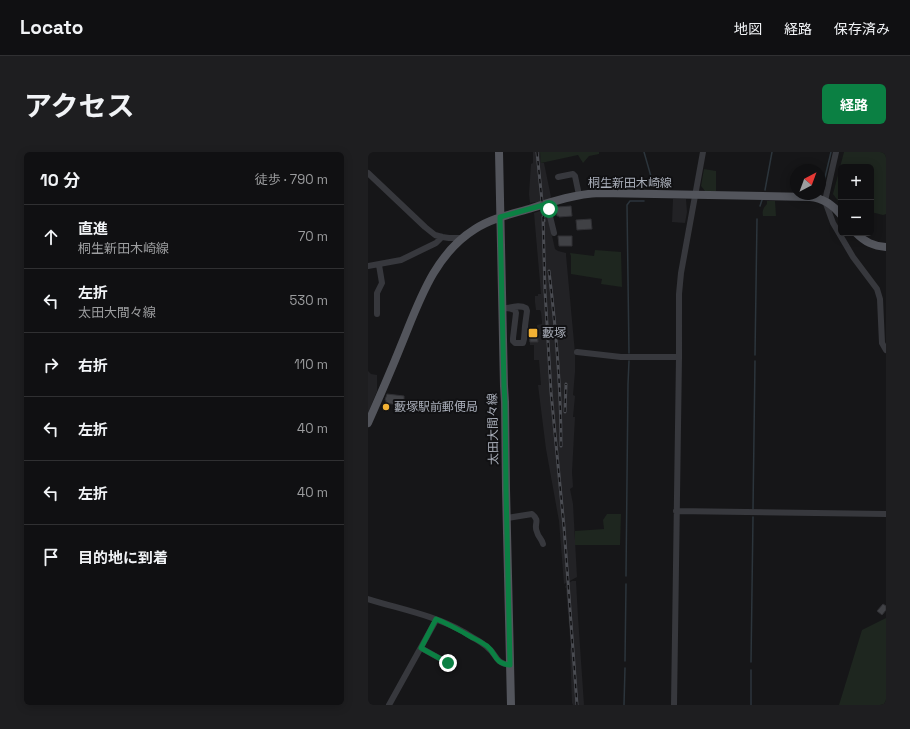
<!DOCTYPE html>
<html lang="ja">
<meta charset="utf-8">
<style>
body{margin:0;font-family:"Space Grotesk","Noto Sans JP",sans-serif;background:#1e1e20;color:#f1f3f6}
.controls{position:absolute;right:12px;top:12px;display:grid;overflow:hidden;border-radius:6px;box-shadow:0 2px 10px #0003}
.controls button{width:36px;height:36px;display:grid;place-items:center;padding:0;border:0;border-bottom:1px solid #303032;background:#101012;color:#f1f3f6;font:20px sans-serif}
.compass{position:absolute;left:422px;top:12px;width:36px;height:36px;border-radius:50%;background:#101012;box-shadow:0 2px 10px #0003;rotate:41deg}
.stop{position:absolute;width:12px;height:12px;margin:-9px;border:3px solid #0b8043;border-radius:50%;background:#fff}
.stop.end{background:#0b8043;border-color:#fff;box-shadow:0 1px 4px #0008}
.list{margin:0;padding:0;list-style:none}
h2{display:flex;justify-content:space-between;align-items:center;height:52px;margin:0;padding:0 16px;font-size:17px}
h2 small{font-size:13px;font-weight:400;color:#9c9d9f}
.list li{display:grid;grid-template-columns:26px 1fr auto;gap:12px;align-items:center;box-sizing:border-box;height:64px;padding:0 16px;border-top:1px solid #303032}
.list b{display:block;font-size:15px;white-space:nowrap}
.list p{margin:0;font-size:13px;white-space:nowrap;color:#9c9d9f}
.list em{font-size:13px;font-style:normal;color:#9c9d9f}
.icon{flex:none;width:22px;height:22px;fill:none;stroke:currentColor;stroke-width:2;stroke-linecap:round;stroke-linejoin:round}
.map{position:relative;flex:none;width:518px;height:553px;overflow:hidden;border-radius:6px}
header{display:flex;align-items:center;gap:24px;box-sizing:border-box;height:56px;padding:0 20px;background:#101012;border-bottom:1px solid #303032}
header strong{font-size:19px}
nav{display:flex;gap:22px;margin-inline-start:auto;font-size:14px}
.intro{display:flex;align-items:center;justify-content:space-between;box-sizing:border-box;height:96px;padding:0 24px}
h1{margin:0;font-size:28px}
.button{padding:10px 18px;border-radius:6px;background:#0b8043;color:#fff;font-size:14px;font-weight:700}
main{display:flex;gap:24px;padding:0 24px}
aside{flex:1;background:#101012;border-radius:6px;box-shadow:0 2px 10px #0003}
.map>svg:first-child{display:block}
</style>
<header>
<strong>Locato</strong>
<nav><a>地図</a><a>経路</a><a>保存済み</a></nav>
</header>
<div class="intro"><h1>アクセス</h1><a class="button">経路</a></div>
<main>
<aside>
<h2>10 分<small>徒歩 · 790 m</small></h2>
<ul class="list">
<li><svg class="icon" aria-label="ahead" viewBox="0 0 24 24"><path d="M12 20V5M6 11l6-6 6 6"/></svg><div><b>直進</b><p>桐生新田木崎線</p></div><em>70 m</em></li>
<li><svg class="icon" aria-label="left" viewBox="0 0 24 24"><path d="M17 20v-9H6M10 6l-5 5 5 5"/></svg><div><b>左折</b><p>太田大間々線</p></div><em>530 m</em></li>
<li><svg class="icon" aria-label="right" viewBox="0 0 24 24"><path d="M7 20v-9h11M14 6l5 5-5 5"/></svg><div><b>右折</b></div><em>110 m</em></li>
<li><svg class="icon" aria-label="left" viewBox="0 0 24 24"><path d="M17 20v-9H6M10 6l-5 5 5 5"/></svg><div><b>左折</b></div><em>40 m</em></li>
<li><svg class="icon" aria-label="left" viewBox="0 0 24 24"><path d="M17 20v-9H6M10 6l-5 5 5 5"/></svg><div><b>左折</b></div><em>40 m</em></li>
<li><svg class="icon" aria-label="arrive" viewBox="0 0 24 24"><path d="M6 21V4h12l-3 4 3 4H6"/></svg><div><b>目的地に到着</b></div></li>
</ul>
</aside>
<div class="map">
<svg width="518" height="553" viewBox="0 0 518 553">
<rect width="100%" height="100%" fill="#161618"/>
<!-- built -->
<path fill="#222225" d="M165,0h7l1,11h3l7,34 -1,2 -13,4 -1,-1 -6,1 -1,-9 2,-30 2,-1z
M305,47h13l1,13 -2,11 -13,-1z
M178,57l9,40 3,2 8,2v2l9,98v19l-2,23 2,1 -2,21h2l-3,55 1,15 -3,2 3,15 4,73 -13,7 -5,-63 -13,-72 -8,-64h3l-2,-25h-5v-15h-4l-1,-17h8v-3l5,-1v-2l-1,-10 -1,-2h-4l-1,-8v-6h3v-2h3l-7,-81z
M0,219l3,3 6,1v16l-9,22z
M204,429h4l2,36 2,29 4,59h-11l-1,-2 -2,-53 1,-4 -1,-9 -4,-49 -1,-1 2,-3z"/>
<!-- green -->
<path fill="#1e261f" d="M172,0h59v2l-10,2 -6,7 -5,-8 -37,8z
M476,0h42v62l-3,1 -12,-3v-45h-30v38l-8,-11z
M336,17l12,2v20h-11l-4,-5z
M399,49h8l1,15h-13c-1,-5 0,-8 4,-12z
M227,98l26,2 1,35 -21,-3 1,-5 -31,-5v-18l-1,-3 24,3z
M239,362h14l-1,31h-45v-14l29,-2 -1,-9z
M518,466v87h-47l23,-75z"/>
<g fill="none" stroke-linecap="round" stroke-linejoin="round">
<!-- stream -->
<path stroke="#2c353c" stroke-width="1.5" d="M276,0l10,35
M397,38l7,-38
M454,38l9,-38
M392,54l2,-6
M261,201l-2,-148 3,-4h14
M387,203l2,-136
M385,357l2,-148
M258,424l2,-192 1,-23
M257,509l1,-77
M383,510l2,-145
M256,553l1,-37
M383,553v-35"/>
</g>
<!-- building -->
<path fill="#404145" stroke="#303034" d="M203,54l1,10 -13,1v-1h-2l-1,-8 1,-1z
M223,67l1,10 -15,1 -1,-10z
M190,84h14v10h-13z
M161,177h8l1,13h-8z
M19,242l17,2v10l-18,-3v-3h-1z
M515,452l3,2v4l-4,5 -5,-4z"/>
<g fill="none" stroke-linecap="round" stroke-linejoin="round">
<!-- minor -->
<path stroke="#37383d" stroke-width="6" d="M468,0l-11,49 8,22 20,34 24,32 3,10 2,44 4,7
M0,21l57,54 10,8 7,2 7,1h14
M190,25l15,-3 2,2 4,19
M179,52l7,29
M0,114l33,-6 35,-17 6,-6
M134,157c8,-1 17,-5 24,-1l1,3 -2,15 -1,13 -1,4h-8l-2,-2v-3l3,-25 -1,-3 -7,-2
M9,162v-21l5,-10 -3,-18
M209,200l44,5h58
M308,359l210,3
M139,366l25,-4c9,7 1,10 5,18 1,5 5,7 6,12
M0,447c32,10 66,16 96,33 7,5 17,9 23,15 11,8 7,16 23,18
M53,496l27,15
M21,553l46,-83 1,-3
M306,553l5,-348v-63l2,-21 22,-121"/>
<!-- major -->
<path stroke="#53555c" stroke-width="8" d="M131,0l5,234 1,16 1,87 5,216
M488,81c9,9 17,13 30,14
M0,271c11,-25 22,-50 32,-75 18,-43 33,-93 75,-119 17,-11 37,-15 57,-21 22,-7 44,-14 68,-15l210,4c13,1 23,8 31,18"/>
<!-- rail casing -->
<g stroke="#4a4c52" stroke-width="3">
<path id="rail" d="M169,0l7,69
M175,65l2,74 6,101 13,135 13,178
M181,119c7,58 12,117 12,175
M197,260l1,-28"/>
</g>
<!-- rail -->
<use href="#rail" stroke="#111113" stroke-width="1.5" stroke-dasharray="4.5" stroke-linecap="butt"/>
</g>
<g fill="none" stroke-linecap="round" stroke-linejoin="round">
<!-- route -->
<path stroke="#0b8043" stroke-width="5" d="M80,511l-27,-15 15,-29c13,5 25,12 37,19 5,2 9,5 14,8 10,8 6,17 23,19l-4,-176 -1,-87 -1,-16 -4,-169 47,-13 2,5"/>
</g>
<!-- markers -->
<g fill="#f2b134" stroke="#111113" stroke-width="1.5">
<rect x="160" y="176" width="10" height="10" rx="2"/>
<circle cx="18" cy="255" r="4"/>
</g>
<g text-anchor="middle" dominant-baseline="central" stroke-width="4" stroke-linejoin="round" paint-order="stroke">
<!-- street labels -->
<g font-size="12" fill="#a8adb8" stroke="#111113">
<text x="262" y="31">桐生新田木崎線</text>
<text transform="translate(125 277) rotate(-91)">太田大間々線</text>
</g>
<!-- poi labels -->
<g font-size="12" fill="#a8adb8" stroke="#111113" text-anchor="start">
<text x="174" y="181">藪塚</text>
<text x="26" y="255">藪塚駅前郵便局</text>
</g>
</g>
</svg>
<div class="controls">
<button>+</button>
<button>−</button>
</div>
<svg class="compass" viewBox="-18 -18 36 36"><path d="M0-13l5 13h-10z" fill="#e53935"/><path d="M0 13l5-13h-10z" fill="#9c9d9f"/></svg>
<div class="stop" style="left:181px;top:57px"></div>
<div class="stop end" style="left:80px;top:511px"></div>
</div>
</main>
